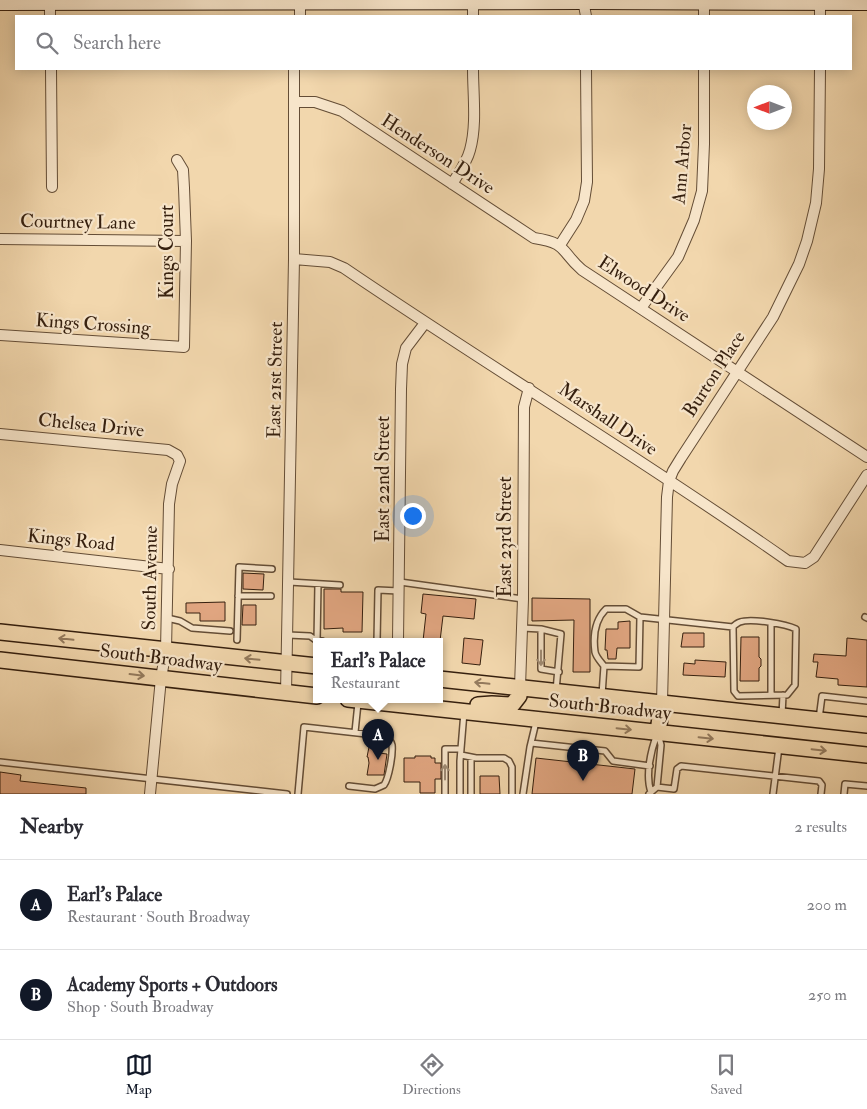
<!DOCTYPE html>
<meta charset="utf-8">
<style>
body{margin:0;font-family:"IM FELL Double Pica",serif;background:#f7f7f7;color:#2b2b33}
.compass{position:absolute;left:747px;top:85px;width:45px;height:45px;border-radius:50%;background:#fff;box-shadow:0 2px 12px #0003;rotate:270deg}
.you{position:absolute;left:412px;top:515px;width:18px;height:18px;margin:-12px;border:4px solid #fff;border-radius:50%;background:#1a73e8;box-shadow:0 0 0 8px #1a73e833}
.badge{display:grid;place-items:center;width:32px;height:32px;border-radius:50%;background:#111827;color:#fff;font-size:16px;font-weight:700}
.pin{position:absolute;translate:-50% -41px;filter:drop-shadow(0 1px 2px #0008)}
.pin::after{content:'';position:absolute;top:26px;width:18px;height:15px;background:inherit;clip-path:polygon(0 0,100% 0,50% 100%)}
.popup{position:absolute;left:313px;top:638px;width:130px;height:65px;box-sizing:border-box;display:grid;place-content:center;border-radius:0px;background:#fff;filter:drop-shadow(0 1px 4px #0005);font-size:16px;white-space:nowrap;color:#7c7c81}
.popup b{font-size:19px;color:#2b2b33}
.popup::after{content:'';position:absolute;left:50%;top:100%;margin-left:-10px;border:10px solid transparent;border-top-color:#fff}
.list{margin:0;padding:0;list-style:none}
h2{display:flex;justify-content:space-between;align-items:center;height:65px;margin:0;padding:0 20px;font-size:21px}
h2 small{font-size:16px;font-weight:400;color:#7c7c81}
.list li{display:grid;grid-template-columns:32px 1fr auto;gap:15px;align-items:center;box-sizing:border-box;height:90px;padding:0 20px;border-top:1px solid #e1e1e2}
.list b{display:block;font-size:19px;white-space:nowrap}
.list p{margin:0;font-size:16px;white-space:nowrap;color:#7c7c81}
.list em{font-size:16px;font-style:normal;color:#7c7c81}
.icon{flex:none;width:28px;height:28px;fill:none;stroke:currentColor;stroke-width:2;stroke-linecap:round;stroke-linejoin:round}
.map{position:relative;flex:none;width:867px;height:794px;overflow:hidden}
.search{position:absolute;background:#fff;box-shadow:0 2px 12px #0003;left:15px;right:15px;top:15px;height:55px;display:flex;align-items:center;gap:12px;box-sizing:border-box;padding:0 18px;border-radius:0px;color:#7c7c81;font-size:19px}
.sheet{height:245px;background:#fff}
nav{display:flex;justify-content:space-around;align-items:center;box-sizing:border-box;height:70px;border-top:1px solid #e1e1e2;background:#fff;font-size:14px;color:#7c7c81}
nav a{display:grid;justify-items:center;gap:2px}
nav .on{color:#111827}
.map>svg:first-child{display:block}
</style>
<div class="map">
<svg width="867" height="794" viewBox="0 0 867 794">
<rect width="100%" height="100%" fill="#f2d7ad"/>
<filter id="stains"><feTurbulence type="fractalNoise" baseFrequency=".004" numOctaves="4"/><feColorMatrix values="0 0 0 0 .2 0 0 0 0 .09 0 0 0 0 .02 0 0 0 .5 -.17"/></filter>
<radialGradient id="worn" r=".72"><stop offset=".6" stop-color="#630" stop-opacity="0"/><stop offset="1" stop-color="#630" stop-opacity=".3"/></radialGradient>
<!-- building -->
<path fill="#e1a681" stroke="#351f0e" d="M243,573l21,1 -1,16 -20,-1z
M324,589h17v3h22l-1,40h-19v-4l-19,1z
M423,594l53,5 -2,20 -31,-3 -3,25h-17l3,-27 -5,-1z
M532,598l58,1v73h-17l1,-52 -42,1z
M225,602v19h-25v-8h-14v-10z
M243,605h13v20h-14z
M630,621v27h-13l-1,11h-8l-1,-9h-2l1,-21h12v-7z
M683,633h21v14h-23z
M741,637h18v20l2,2v7l-2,2v13h-19z
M464,638l19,2 -3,25 -18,-2z
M847,638l20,2v47l-29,-2v-6l-22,-2 2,-15h-5l1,-8 32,2z
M695,660l31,2 -1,15 -42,-2 1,-12 11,1z
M380,742l7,3 -8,8 8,1 -3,21h-17l2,-12 -1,-6h-1l2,-10 5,-4z
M415,756h16v2h4v5h6v16h-6v14h-15v-11h-16v-24h11z
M536,758l99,11 -3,25h-100z
M0,772l21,3 -1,6 66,7v6h-86z
M480,776h19l1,18h-20z"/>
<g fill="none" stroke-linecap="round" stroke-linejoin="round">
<!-- service casing -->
<g stroke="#644d36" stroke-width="8">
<path id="service" d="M289,582l51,3
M400,582l123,17
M238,596h33
M865,617l2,1
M167,618l13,3 12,7 38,3
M522,628l19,1 20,5 -5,57
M541,629v40l18,3
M288,635l22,1 7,5h5
M237,640l2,-73 33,2
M317,641l1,-57
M377,641l1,-51 21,1
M604,666c-3,-4 -8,-9 -9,-14 -2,-15 0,-32 11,-43h20l14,8
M602,695l2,-29 35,1 1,-50 93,10 1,64 4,5 49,-1 8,-10 1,-56c-10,-5 -45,-11 -56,-7 -1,0 -7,4 -7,5
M771,695v-71
M782,715l1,-20
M819,719l3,-23 45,5
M355,732l3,-29
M531,743l74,8 8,10 37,5
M461,755l15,3h28l5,3 3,6v27
M471,757v37
M0,762l287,32
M657,787l17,2 3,-20 4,-3 138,15 3,4 -1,9
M651,792c-6,-17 0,-42 6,-58
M298,794l6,-67 80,9c4,2 7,4 8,9 1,9 -3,33 -8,40l-9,4 -26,-3
M445,794v-45h16
M460,794v-33l4,-49
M523,794l7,-47 6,-25
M649,794l8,-7 4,-42 -3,-12
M773,794l6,-47
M844,794l1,-10 22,2"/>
</g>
<!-- minor casing -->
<g stroke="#644d36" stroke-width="12">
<path id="minor" d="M583,0l3,16
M473,2v14
M50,3v13
M300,3v13
M704,3v13
M820,16v-13
M51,69l1,118
M294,102h21l27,9 192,127c34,5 26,13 48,32l285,187
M452,184c7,-11 15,-22 18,-34 7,-25 3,-55 3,-81
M0,239l186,2
M560,245l16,-25 8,-19 3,-19 -1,-113
M294,259l36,3 14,6c147,100 299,191 444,293l17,2 9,-6 53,-82
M641,308l37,-51 16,-37 8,-29 2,-47v-75
M0,335l184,12 2,-106 -2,-53 -1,-18 -6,-10
M0,434l168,16 9,5 3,6 -8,23 -3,20 -3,146 -5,28 -11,116
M0,550l169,19
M398,641l3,-252 1,-25 4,-16 19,-25
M520,687l3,-88 1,-192 5,-19
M286,693l8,-434v-190
M662,703l5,-206 2,-16 4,-10 8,-13 92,-141 26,-53 8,-23 9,-38 3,-34 1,-100"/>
</g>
<!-- secondary casing -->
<g stroke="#351f0e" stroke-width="16">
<path id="secondary" d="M0,3l584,-1 283,1"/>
</g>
<!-- primary casing -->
<g stroke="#351f0e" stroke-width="18">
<path id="primary" d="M0,632l317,34
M0,660l317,36
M439,679l428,46
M348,699l519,56
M478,705l14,-1 20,1 7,-9 1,-9
M658,732l4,-29"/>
</g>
<!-- service -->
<use href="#service" stroke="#f7e5ca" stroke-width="5"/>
<!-- minor -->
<use href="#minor" stroke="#f7e5ca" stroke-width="10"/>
<!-- secondary -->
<use href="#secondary" stroke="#f7e5ca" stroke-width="14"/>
<!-- primary -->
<use href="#primary" stroke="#f2d7ad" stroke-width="15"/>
</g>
<!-- one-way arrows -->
<defs><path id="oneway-shaft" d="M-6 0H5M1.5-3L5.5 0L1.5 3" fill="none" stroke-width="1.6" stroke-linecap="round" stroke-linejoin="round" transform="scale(1.25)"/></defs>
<g stroke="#947b5e">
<use href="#oneway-shaft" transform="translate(66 639) rotate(-174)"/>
<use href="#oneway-shaft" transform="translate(252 659) rotate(-174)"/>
<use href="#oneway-shaft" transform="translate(137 675) rotate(7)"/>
<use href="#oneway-shaft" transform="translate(482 683) rotate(-174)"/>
<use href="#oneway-shaft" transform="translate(624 729) rotate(6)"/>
<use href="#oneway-shaft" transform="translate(706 738) rotate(6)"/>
<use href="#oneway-shaft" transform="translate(819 750) rotate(6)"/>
</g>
<g stroke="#a08c75">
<use href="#oneway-shaft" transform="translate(541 658) rotate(90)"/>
<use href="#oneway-shaft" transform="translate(445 772) rotate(-90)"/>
</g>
<g text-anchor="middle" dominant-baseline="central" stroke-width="4.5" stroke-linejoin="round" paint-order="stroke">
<!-- street labels -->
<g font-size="19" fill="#351f0e" stroke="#f7e5ca">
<text transform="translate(438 154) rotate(33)">Henderson Drive</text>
<text transform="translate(682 164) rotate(-85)">Ann Arbor</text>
<text transform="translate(78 222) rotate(1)">Courtney Lane</text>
<text transform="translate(167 252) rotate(-90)">Kings Court</text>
<text transform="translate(644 289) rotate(33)">Elwood Drive</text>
<text transform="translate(93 324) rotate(4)">Kings Crossing</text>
<text transform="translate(714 374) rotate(-57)">Burton Place</text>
<text transform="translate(275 380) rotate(-89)">East 21st Street</text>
<text transform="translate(608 419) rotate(34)">Marshall Drive</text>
<text transform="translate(91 425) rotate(6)">Chelsea Drive</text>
<text transform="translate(383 479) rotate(-90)">East 22nd Street</text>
<text transform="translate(505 537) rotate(-90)">East 23rd Street</text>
<text transform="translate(71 540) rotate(6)">Kings Road</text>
<text transform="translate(150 578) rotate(-89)">South Avenue</text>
<text transform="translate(161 658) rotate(7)">South Broadway</text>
<text transform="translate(610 707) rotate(6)">South Broadway</text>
</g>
</g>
<rect width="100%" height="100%" filter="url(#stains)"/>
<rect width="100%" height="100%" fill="url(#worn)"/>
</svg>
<svg class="compass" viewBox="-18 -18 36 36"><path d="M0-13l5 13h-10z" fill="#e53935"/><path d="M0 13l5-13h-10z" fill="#7c7c81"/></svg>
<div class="you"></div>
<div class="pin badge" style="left:378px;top:760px">A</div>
<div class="popup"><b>Earl's Palace</b>Restaurant</div>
<div class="pin badge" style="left:583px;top:781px">B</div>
<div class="search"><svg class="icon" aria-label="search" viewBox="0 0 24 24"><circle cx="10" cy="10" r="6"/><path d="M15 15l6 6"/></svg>Search here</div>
</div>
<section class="sheet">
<h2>Nearby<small>2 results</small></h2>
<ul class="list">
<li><span class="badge">A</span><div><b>Earl's Palace</b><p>Restaurant · South Broadway</p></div><em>200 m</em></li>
<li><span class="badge">B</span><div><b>Academy Sports + Outdoors</b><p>Shop · South Broadway</p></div><em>250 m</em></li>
</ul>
</section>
<nav>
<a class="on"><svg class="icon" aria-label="map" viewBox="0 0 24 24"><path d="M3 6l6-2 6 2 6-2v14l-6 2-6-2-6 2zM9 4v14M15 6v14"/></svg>Map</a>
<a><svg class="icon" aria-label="directions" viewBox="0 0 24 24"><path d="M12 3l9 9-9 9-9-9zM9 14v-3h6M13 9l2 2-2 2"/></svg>Directions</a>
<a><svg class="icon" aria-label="saved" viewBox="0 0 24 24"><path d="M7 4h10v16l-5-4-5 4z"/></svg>Saved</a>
</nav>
